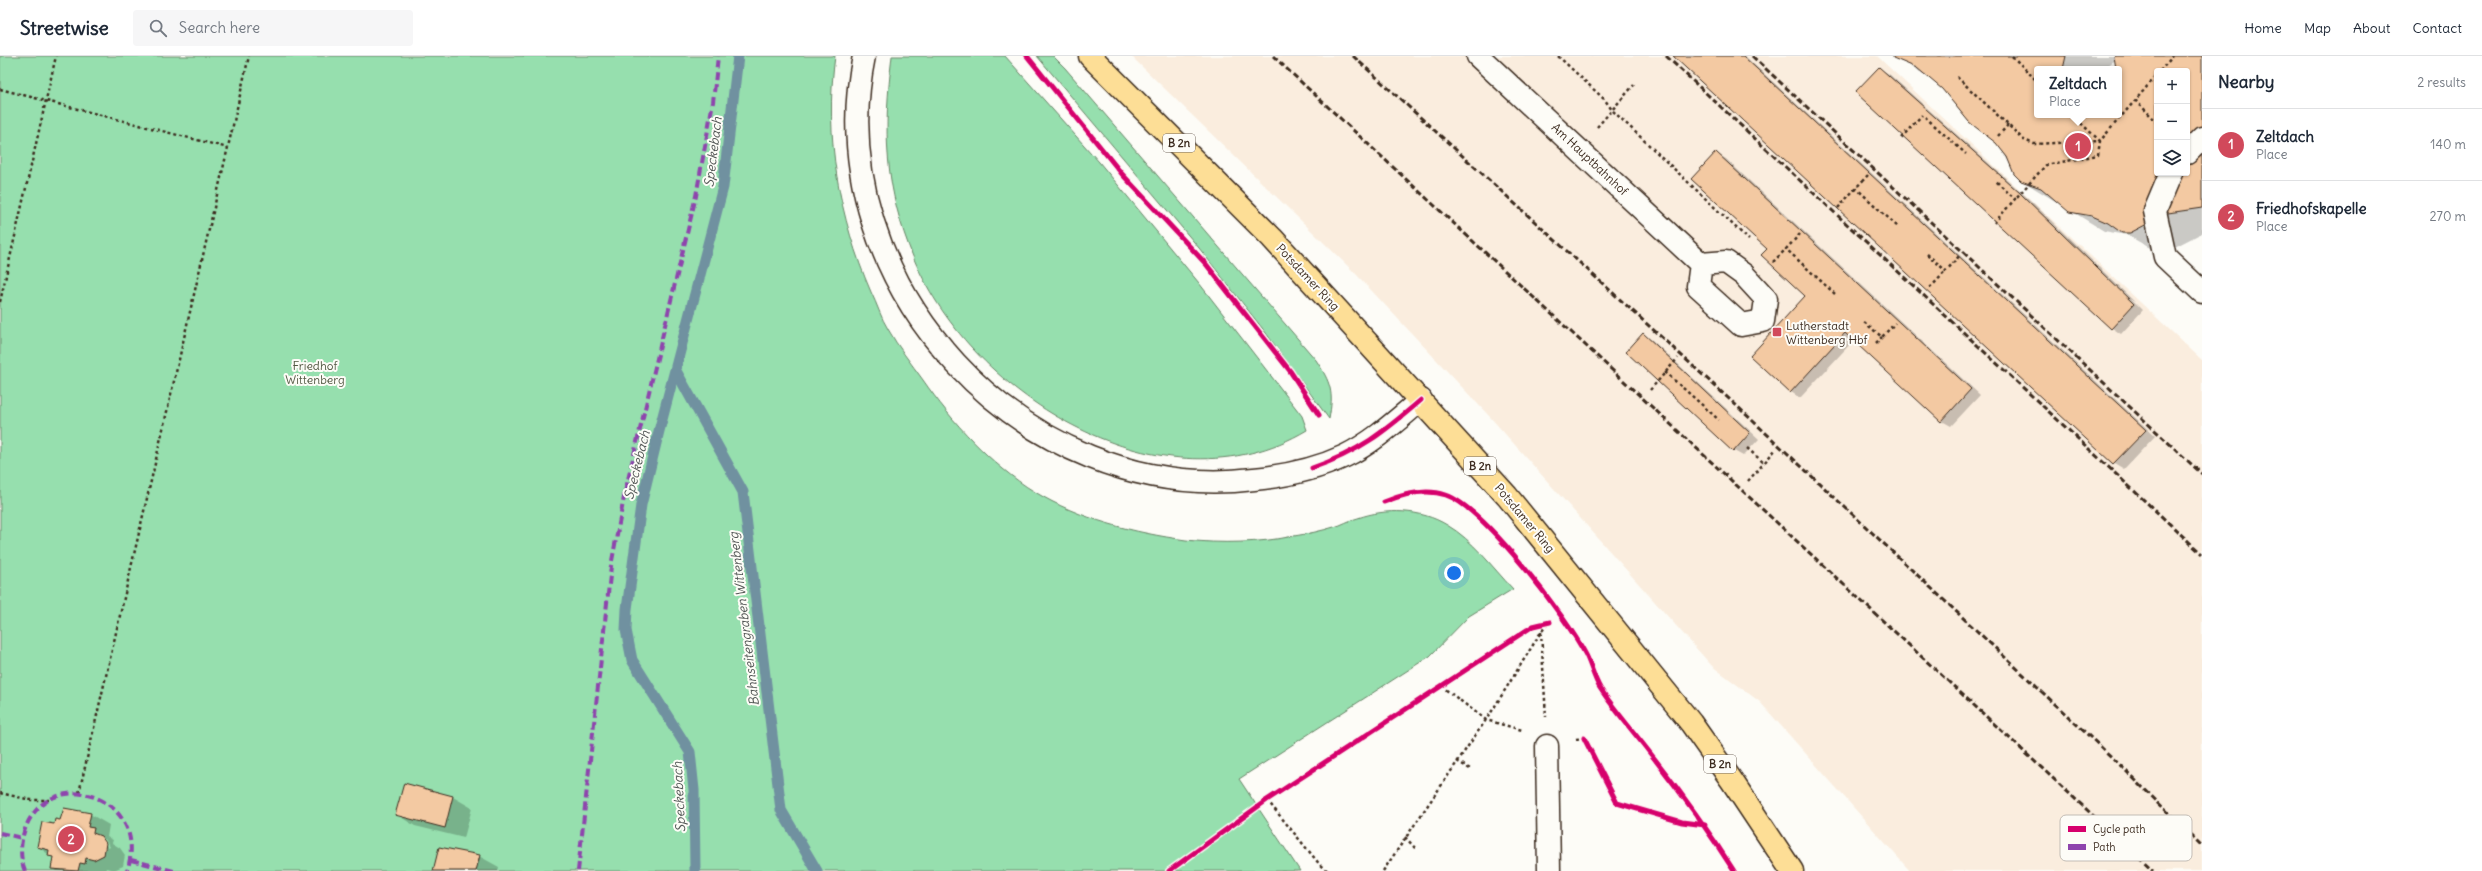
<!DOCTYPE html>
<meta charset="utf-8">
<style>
body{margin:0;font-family:Delius,sans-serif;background:#f6f6f7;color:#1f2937}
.controls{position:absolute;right:12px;top:12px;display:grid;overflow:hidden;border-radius:4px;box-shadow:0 1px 3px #0004}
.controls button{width:36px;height:36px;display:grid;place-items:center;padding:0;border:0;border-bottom:1px solid #e0e1e3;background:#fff;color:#1f2937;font:20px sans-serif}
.you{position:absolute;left:1454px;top:517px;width:14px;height:14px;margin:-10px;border:3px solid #fff;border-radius:50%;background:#1a73e8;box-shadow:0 0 0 6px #1a73e833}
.badge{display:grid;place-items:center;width:26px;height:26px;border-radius:50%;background:#d1495b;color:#fff;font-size:13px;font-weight:700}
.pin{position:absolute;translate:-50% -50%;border:2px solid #fff;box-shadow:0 1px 4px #0006}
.popup{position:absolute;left:2034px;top:10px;width:88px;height:52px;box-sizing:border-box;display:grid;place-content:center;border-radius:4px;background:#fff;filter:drop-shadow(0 1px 3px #0005);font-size:13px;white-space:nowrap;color:#747a83}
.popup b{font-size:15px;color:#1f2937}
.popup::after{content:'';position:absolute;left:50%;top:100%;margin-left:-8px;border:8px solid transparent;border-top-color:#fff}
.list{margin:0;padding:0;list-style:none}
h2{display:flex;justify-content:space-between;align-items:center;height:52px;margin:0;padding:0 16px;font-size:17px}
h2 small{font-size:13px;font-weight:400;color:#747a83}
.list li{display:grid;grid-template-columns:26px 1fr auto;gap:12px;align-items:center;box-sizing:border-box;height:72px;padding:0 16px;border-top:1px solid #e0e1e3}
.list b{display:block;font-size:15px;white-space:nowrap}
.list p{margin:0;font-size:13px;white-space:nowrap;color:#747a83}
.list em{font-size:13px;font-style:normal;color:#747a83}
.icon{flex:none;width:22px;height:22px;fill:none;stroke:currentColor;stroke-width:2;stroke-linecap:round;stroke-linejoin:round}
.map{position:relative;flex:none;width:2202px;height:815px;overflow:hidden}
header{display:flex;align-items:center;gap:24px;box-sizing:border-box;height:56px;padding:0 20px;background:#fff;border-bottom:1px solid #e0e1e3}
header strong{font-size:19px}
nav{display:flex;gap:22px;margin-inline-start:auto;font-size:14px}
.search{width:280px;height:36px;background:#f6f6f7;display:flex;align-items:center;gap:10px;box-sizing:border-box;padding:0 14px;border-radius:4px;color:#747a83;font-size:15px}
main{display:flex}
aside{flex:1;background:#fff}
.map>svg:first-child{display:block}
</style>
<header>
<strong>Streetwise</strong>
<div class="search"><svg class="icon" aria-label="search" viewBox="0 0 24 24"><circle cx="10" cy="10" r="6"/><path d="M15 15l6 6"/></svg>Search here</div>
<nav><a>Home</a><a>Map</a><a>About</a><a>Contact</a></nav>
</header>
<main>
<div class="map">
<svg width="2202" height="815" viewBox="0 0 2202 815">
<rect width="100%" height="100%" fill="#fdfcf7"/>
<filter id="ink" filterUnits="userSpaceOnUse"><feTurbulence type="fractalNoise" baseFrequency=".025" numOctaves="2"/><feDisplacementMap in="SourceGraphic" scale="8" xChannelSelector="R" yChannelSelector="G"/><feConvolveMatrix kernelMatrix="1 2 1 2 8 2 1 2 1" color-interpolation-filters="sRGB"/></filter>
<g filter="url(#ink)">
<!-- built -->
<path fill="#faedde" d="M1131,0h746l325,304v511h-292l-150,-169 -48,-36 -222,-249 -135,-144z"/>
<!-- green -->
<path fill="#96dfae" stroke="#688466" d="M0,0h835c-11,80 4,162 36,236 6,12 10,26 17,37 10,18 23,34 35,51 29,42 68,85 112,112 44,27 100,41 151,48 34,4 74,3 108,-4 13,-2 27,-5 40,-9 8,-2 15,-7 24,-9 28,-10 63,-9 89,7 26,15 45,42 66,64l-44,27 -39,40 -191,123 61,92h-1300z
M892,0h113l94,106 100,121 103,133 5,14c-142,85 -335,-32 -393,-171 -30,-72 -31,-127 -22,-203z
M1037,0h16l12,12 251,292c15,23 18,32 13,59l-63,-86 -67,-85z"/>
<!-- shadow -->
<path fill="#0003" fill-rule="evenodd" d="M1674,0h71l410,380 -31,33 -10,-6z
M1894,0h308v177l-37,19h-8l-30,-17 -23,-4 -83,-51 -25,-38 -26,-21 -34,-39zM2114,5h2l1,8h2v46h-82v-46h66zM2157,15h30v102h-30z
M1879,12l10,6 141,126 113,110 -22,24 -9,-6z
M1716,97l10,6 254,236 -29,31 -9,-5 -88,-81 -54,58 -9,-6 16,-96 -39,-47z
M1643,279l9,5 107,99 -16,17 -9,-5z
M453,741l19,11 -8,30 -49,-12 -19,-12z
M90,758l19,11 -2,12 6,3 -1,3 8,5 5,7 -2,11 -9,4 -8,-2 -1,3h-49l-4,-2 2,-11 -16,-11 17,-22 6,-4zM102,783h3l5,8 -2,1z
M479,800l20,11 -1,4h-64z"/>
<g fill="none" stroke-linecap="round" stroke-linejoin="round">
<!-- stream -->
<path stroke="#7091a0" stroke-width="11" d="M676,315l67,121 38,318 36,61
M695,815l-1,-81 -4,-38 -58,-92 -6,-30 1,-21 14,-104 18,-74 64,-244 15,-131"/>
</g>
<!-- building -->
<path fill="#f3c9a2" stroke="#3b2a1e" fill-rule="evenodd" d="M1673,0h70l403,374 -33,34z
M1893,0h173l-3,13h-26v46h82v-46h-3l-2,-13h88v152l-34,5 -38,20h-8l-14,-10 -16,-7 -23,-4 -28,-24 -20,-7 -7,-7 -7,-17 -11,-14 -27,-21 -27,-33 -25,-21 -24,-10zM2157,15h30v102h-30z
M1879,11l141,126 114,111 -23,25 -256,-237z
M1716,96l255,237 -30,33 -96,-89 -55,60 -40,-37 55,-60 -44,-41 6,-6 -76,-70z
M1643,277l107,100 -17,19 -107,-100z
M404,727l49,13 -8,32 -50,-13z
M64,752l27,5 -3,14 6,1 -1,5 8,3 5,7 -2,12 -10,5 -8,-2 -1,6 -5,-1 -2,8 -27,-2 2,-12 -5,-1 1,-6 -12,-3 5,-25 12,2 1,-5 5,1z
M439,791l41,8 -4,16h-43z"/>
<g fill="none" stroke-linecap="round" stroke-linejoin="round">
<!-- minor casing -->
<g stroke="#3b2a1e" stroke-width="25">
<path id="minor" d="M864,0c-47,227 161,451 390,423 31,-3 63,-10 91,-23 29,-14 52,-36 76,-56
M1478,0l223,208 25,-2 18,13 22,24 -3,22 -22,4 -43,-39 3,-22
M2187,97l15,-15
M2171,117l-16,38 10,46 37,35
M1547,690l2,125"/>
</g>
<!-- major casing -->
<g stroke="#3b2a1e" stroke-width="25">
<path id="major" d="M1090,0l182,182 235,258 184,227 41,58 60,90"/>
</g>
<!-- path -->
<path stroke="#3b2a1e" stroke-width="2.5" stroke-dasharray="3 3" stroke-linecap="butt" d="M1558,0l47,44 7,10 22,-25
M2012,0l25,25
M2160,15l13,-15
M1957,21l67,63 10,4 66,-3 -2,14 -52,10 -31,34
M0,33l228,59
M2135,44l22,22
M2072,59l28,26 57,-66
M1925,61l41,37
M1597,71l15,-17 137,130
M1998,80l10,-11
M1901,82l21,-23
M1868,119l-15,16 4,-2 41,38
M1838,152l15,-17
M1994,167l21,-24 -19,-18
M1800,178l-14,15 49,45
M1927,198l19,17 14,-16
M1773,206l13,-13
M1930,232l16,-17
M0,246l56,-246
M1864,266l18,15 13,-14
M1876,287l6,-6
M1665,316l54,48
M1650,334l28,-32
M1747,392l17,15 12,-14
M1748,425l16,-18
M1541,576l5,85
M1441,630l45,34 36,10
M1576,683l8,-1
M1457,705l13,8
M0,737l31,7h18
M79,737l170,-737
M1267,744l54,66 7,5
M1405,781l11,12
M1383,815l109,-160 49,-79 9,-10"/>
<!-- minor -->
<use href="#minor" stroke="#fdfcf7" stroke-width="22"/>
<!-- major -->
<use href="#major" stroke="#fdde96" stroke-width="22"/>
<!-- rail -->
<path stroke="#3b2a1e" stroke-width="3" stroke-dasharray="6 3" stroke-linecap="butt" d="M1273,0l880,815
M1353,0l385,351 382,358 82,81
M1666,0l536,498
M1752,0l450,418"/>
<!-- quiet -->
<path stroke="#8e44ad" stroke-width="4" stroke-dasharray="8 4" stroke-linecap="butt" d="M0,777l22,5
M131,804l43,11
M25,815c-5,-11 -5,-27 -1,-39 23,-71 128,-36 103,39
M578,815l33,-305 14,-74 71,-296 17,-94 5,-46"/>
<!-- cycleway casing -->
<g stroke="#fdfcf7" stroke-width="8">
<path id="cycleway" d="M1027,0l95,118 84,90 84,107 29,44
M1312,412c47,-16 72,-36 109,-68
M1384,446c19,-8 42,-14 62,-7 38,13 121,123 140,160 5,10 8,23 14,33 15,23 34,44 50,65 30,38 58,77 84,118
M1584,682l33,65 65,19 23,3
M1169,815l98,-71 240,-157 26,-17 17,-4"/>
</g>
<!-- cycleway -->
<use href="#cycleway" stroke="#d6006c" stroke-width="5"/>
</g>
</g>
<!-- markers -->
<rect fill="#d1495b" stroke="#fdfcf7" stroke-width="1.5" x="1772" y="271" width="10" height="10" rx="2"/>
<g text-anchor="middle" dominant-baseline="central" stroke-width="4" stroke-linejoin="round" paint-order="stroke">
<!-- shield labels -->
<g fill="#fdfcf7" stroke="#75695f" stroke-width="1">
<rect x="1163" y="78" width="32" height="18" rx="3"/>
<rect x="1464" y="401" width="32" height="18" rx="3"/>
<rect x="1704" y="699" width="32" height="18" rx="3"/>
</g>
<g font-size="11" font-weight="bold" fill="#3b2a1e">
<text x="1179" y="87">B 2n</text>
<text x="1480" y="410">B 2n</text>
<text x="1720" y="708">B 2n</text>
</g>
<!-- street labels -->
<g font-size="12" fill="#3b2a1e" stroke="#fdfcf7">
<text transform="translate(1590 103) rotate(43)">Am Hauptbahnhof</text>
<text transform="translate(1308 221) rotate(47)">Potsdamer Ring</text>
<text transform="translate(1525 462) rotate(50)">Potsdamer Ring</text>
</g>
<!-- poi labels -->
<g font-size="12" fill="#3b2a1e" stroke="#fdfcf7" text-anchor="start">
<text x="1786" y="269">Lutherstadt<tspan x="1786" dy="14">Wittenberg Hbf</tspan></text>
</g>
<!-- park labels -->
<g font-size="12" fill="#525742" stroke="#fdfcf7">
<text x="315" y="309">Friedhof<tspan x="315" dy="14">Wittenberg</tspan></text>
</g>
<!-- water labels -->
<g font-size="13" font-style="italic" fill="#515554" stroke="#fdfcf7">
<text transform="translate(713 96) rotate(-83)">Speckebach</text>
<text transform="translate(637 409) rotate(-76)">Speckebach</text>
<text transform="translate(744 563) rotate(-97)">Bahnseitengraben Wittenberg</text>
<text transform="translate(679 741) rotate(-93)">Speckebach</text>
</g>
</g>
<!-- legend -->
<rect x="2060" y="759" width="132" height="46" rx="6" fill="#fdfcf7" stroke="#c3bdb6" stroke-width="1"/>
<rect x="2068" y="770" width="18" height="6" fill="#d6006c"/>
<rect x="2068" y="788" width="18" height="6" fill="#8e44ad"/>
<g font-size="11" fill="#3b2a1e">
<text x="2093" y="777">Cycle path</text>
<text x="2093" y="795">Path</text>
</g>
</svg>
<div class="controls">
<button>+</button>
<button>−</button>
<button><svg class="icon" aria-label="layers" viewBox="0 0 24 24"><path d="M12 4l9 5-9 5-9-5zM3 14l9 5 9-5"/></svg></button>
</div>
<div class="you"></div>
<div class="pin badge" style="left:2078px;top:90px">1</div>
<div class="popup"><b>Zeltdach</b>Place</div>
<div class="pin badge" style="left:71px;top:783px">2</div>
</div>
<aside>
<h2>Nearby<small>2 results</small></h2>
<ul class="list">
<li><span class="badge">1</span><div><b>Zeltdach</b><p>Place</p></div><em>140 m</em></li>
<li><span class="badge">2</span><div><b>Friedhofskapelle</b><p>Place</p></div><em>270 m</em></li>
</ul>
</aside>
</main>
